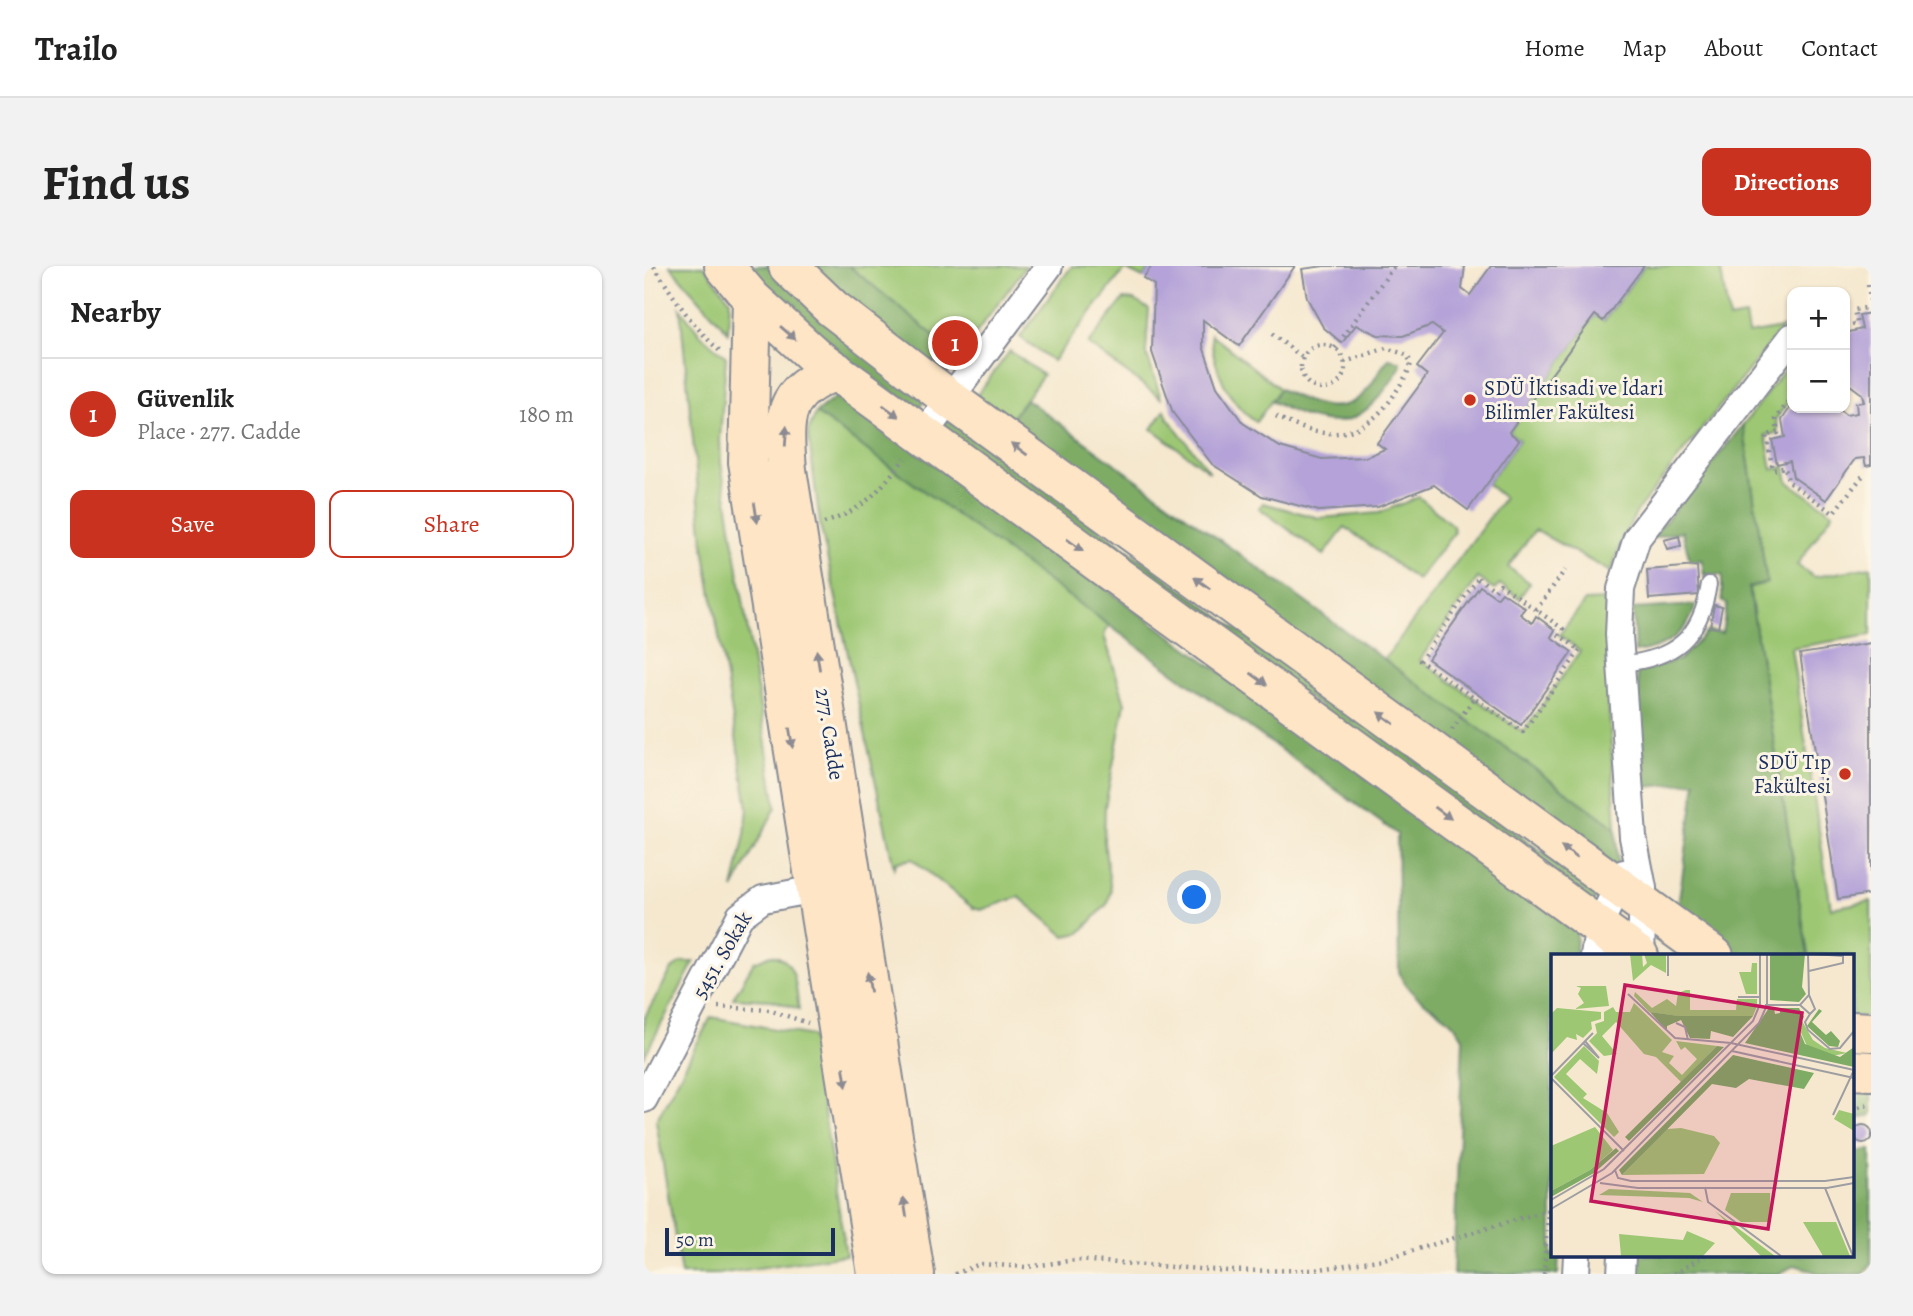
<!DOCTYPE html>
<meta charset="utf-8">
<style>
body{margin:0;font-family:Alegreya,serif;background:#f2f2f2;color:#222}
.controls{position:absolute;right:21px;top:21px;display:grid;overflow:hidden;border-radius:14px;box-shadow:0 2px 5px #0004}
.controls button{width:63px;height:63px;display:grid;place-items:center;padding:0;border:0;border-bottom:2px solid #e0e0e0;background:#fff;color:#222;font:35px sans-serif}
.scale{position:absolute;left:21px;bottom:18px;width:170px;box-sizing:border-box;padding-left:7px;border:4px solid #1b2f5e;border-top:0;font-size:19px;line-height:24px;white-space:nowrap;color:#1b2f5e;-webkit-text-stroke:5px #fcf5e5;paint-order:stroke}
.you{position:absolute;left:551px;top:632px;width:24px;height:24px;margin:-18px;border:5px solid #fff;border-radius:50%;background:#1a73e8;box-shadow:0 0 0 10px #1a73e833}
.badge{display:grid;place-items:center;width:46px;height:46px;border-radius:50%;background:#c8321e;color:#fff;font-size:23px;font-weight:700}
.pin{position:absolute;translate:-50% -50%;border:4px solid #fff;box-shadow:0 2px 7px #0006}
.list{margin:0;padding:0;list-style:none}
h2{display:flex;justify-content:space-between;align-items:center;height:91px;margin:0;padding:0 28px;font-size:30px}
h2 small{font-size:23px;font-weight:400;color:#767676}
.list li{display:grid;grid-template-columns:46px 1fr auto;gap:21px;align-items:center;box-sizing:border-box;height:112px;padding:0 28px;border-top:2px solid #e0e0e0}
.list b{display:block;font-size:26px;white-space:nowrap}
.list p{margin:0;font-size:23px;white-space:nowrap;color:#767676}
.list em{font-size:23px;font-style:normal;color:#767676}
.actions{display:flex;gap:14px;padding:21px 28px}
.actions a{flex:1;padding:16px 0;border:2px solid #c8321e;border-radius:14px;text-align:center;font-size:24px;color:#c8321e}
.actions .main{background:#c8321e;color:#fff}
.map{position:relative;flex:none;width:1227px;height:1008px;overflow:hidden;border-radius:14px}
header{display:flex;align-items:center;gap:42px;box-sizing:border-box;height:98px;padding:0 35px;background:#fff;border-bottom:2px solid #e0e0e0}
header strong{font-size:33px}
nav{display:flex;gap:38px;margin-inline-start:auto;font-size:24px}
.intro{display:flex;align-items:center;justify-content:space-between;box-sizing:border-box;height:168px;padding:0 42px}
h1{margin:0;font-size:49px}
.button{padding:18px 32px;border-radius:14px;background:#c8321e;color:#fff;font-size:24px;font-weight:700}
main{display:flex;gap:42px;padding:0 42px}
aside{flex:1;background:#fff;border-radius:14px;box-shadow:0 2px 5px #0004}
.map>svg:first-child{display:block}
</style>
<header>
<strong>Trailo</strong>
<nav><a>Home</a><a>Map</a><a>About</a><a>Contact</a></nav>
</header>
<div class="intro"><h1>Find us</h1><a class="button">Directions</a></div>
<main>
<aside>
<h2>Nearby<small></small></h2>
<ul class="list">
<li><span class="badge">1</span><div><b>Güvenlik</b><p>Place · 277. Cadde</p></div><em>180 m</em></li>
</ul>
<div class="actions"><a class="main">Save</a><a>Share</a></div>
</aside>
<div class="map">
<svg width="1227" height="1008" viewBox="0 0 1227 1008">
<rect width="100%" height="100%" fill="#fcf5e5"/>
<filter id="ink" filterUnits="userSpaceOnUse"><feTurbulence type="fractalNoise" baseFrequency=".0143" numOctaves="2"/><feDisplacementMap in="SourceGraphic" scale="14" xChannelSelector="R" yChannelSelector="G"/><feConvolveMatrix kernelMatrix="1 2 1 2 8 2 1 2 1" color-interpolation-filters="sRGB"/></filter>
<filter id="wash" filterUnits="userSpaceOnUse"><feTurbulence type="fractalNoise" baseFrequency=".00686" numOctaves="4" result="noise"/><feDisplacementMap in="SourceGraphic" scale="28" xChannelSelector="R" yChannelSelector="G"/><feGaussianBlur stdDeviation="1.57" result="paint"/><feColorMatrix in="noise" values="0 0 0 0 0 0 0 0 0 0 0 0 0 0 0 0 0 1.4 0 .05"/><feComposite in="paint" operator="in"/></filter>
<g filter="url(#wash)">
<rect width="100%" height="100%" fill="#f5e8cf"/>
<!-- green -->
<path fill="#9dc773" stroke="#5c7b68" stroke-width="2" d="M26,0h34l26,34 -2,32z
M205,0h177l-58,78 -16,-12 -10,11z
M428,0h80l-9,12 -18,-9 -72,92 -33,-24z
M1000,0h76l9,53 16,-3 3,18 34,-6 -143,180 -17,31 -11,33 -76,-42 -27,37 22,16 -11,15 -19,-14 -5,6 -17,-12 -58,82 103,72 57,-81 -21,-16 26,-34 22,-1v77l9,151 -232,-168 120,-162 -17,-14 32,-44 -10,-8 86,-117 9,6z
M480,33l10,1 15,9 -3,43 15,46 -73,-54z
M36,42l21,27 25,22 -6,83 1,23 55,344 -43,82 12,-55 3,-26 -45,-266z
M567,68l69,55 -24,33c-27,-18 -44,-56 -45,-88z
M366,85l33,24 -36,49 -33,-25z
M1148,94v36l-16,23 2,14 -12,2 6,34 13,-2 3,15 45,31 -36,52 17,12 57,-10v68l-80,13 40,260 40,-7v116l-19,-1v-60l-44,-1 -59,-368 18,-4 -24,-158z
M521,144l3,8 42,54 -58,-43z
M172,147l293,212 -5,10 21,68 -20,104 -1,35 7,49 -3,12 -28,30 -15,3 -46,-39 -38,13 -8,-2 -61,-49 -15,3 -3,6 -74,-344 -12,-92z
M775,231l34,29 1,7 -37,47 -72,-53 -21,28 -65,-47 4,-5 56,15 60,-5z
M127,689c27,4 24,32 28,54l-27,-9 -39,-2 21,-36z
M38,696h12l-50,95v-39l28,-49z
M67,751l101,19 34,219 -128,19h-37l-25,-153z"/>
<!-- forest -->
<path fill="#7eac65" stroke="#4c6e62" stroke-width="2" d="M101,0h26l154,135 -8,8 -90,-62z
M162,0h43l110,90 -16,21z
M746,92l10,4 1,4c-39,64 -65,69 -130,35l9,-12c28,14 62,31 87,1 9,-10 13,-24 23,-32z
M194,129l739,535 -1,25 -24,1v299h7l-1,19h-105l10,-236c-16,-32 -51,-31 -64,-66l-2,-138 -581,-421z
M382,133l590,429 2,42 -611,-446z
M303,152l652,475 -7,12 -653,-477z
M1099,159l24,158 -18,4 59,368h-69l-62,-43 19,-130 -50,5 -9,-114 43,-14 28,-28 14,2 5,-30 -5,-1v-27h-18l-2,-15 -12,1 -8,-30 -30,7z
M1052,339c-8,29 -32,43 -61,47l-2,-43z
M1208,820l19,2v28l-19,4z
M1227,883v115l-7,10h-43l-26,-9 -16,9h-142l1,-19h214v-102z"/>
<g id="blocks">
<!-- building -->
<path fill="#b4a2d8" d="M508,0h143l-56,80 -36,-26v26l14,41 26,36 37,24 42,12 44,-2 19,-8 -8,-6 50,-68 -10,-8 26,-34 -11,-8 -29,11 -25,-1 -22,-10 -14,18 -19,-16 -16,-29 -5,-29 22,-3h141l-3,23 8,6 21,-29h153l-41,55 -8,-6 -86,117 10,8 -51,70 -34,-25 -56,22 -59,4 -57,-15 -50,-32 -39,-51 -21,-61 2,-67 -11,-7z
M1227,47v152l-5,1 -2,-8 -9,1 -29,41 -33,-23 -3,-16 -13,3 -5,-24 13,-3 -3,-17 8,-12h47l9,7 11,-2 -1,-10 8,-1 -2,-8 -17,-13v-48l17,-4 -3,-14z
M309,71l9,7 -4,6 -9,-7z
M1035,270l2,10 -14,3 -3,-9z
M1053,300l2,29 -50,4 -2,-29z
M836,320l17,12 5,-6 23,16 -5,6 12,9 4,-7 19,14 -4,7 21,15 -51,73 -93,-66z
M1070,339l8,2 -4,21 -8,-1z
M1227,377v251l-33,5 -38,-245z
M1210 868a9 9 0 1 1 18 0a9 9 0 1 1-18 0Z"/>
</g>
</g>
<g filter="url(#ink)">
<use href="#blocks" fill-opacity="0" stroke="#888c96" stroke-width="2"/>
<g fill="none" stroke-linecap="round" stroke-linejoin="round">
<!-- lane casing -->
<g stroke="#888c96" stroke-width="18">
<path id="lane" d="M977,398c53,-5 80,-26 88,-80"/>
</g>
<!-- street casing -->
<g stroke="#888c96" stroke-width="30">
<path id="street" d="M279,169l126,-169
M950,690l5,-30 25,-53
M997,690l2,-68 -10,-51 -14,-202 2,-46 16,-51 155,-201
M0,833l96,-183 23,-17 68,-13
M932,1008l1,-19
M977,1008l1,-19"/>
</g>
<!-- secondary casing -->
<g stroke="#888c96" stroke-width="42">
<path id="secondary" d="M80,0l28,33 64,58 823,599
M144,0l44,42 119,92 763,556
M108,33l-4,163 129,812
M192,105c-55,21 -53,46 -49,99l128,804
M1208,765l19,1
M1208,804l19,1"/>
</g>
<!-- path -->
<path stroke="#888c96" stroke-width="4.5" stroke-dasharray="2 5" stroke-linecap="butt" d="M10,0c20,32 39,61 68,87
M1224,19l3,21
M1201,60l12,-2 -3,-14 17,-3
M628,68l30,23
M657 101a22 22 0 1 1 44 0a22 22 0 1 1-44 0Z
M691,82l59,-82
M1148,130l-16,23 2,14 -12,2 7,35 12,-3 3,14 45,32 32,-40
M632,150c47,27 89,25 120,-24 5,-9 13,-19 15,-29l-4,-8 -21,-7 -41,14
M180,257c42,-14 54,-32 81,-65
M834,312l17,12 5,-6 63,45 -4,6 21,15 -57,82 -103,-71z
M892,344l29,-40
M808,464l22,-32
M74,741l51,3 39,13
M1208,843l19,-6
M311,1008l25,-10 46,3 50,-7 152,11 86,-1 70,-11 168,-50
M900,1008l4,-64
M1030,1008l31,-19"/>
<!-- lane -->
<use href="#lane" stroke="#fff" stroke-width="14"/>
<!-- street -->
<use href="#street" stroke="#fff" stroke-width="26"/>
<!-- secondary -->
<use href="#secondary" stroke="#fde5c5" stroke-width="38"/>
</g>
<!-- one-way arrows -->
<defs><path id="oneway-solid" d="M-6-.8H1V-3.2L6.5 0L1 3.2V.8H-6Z" transform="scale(1.75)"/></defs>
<g fill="#8c8a92">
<use href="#oneway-solid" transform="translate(144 67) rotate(41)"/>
<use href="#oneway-solid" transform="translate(247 145) rotate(36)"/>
<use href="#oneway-solid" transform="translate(142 170) rotate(-86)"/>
<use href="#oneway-solid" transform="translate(375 183) rotate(-144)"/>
<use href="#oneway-solid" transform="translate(112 247) rotate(81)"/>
<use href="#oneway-solid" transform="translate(431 279) rotate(36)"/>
<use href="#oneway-solid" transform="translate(558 317) rotate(-144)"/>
<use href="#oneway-solid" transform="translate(174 394) rotate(-99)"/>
<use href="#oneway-solid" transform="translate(615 413) rotate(36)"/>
<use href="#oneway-solid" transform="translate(742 452) rotate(-144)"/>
<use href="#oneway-solid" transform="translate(147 472) rotate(81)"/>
<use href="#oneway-solid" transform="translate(799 547) rotate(36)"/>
<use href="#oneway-solid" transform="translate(925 586) rotate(-144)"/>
<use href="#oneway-solid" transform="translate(225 716) rotate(-99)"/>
<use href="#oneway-solid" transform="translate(201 811) rotate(81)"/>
<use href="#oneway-solid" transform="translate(261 941) rotate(-99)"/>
</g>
</g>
<!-- markers -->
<g fill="#c8321e" stroke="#fcf5e5" stroke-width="2.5">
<circle cx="826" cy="134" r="7"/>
<circle cx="1201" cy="508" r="7"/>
</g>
<g text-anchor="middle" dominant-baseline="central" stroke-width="6" stroke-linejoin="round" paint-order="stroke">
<!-- poi labels -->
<g font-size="21" fill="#1b2f5e" stroke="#fcf5e5" text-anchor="start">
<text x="840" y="122">SDÜ İktisadi ve İdari<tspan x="840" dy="24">Bilimler Fakültesi</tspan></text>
<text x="1187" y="496" text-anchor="end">SDÜ Tıp<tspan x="1187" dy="24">Fakültesi</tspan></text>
</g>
<!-- street labels -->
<g font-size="21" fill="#1b2f5e" stroke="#fcf5e5">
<text transform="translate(186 468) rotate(81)">277. Cadde</text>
<text transform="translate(78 689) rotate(-60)">5451. Sokak</text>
</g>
</g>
<!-- overview -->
<g transform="translate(907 688)">
<rect width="303" height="303" fill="#f5e8cf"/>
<path d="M91,0l1,13 4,-4 -3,-9h22v19l-15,-8 -18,16 -3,-27zM201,9h5v31h-11l-7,-22h12zM25,32h30l3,20 -34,3 9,-6 -6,-9 3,-6zM135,36h4v20h46l1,-11h20v7l-4,10h-75l-29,-4 -15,-16 1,-4 17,16 15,-9 9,7 2,-13zM83,49l38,37 -10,12 12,4 -5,7 13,12 15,-16 -12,-12 -4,3 -5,-9 41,5 -36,36 -25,-25 -12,-3 -28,-32 -14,14 15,18 -13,2 -15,-15 8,-8 -2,-9 9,-3v-9l9,-5 3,5h14zM6,54l44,4v7l-10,3 1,7 -9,9 -7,-4 1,6 -10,-3 -16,17v-40zM251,67l11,19 12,8 22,5 -15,3 -25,-10 -9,-20zM33,92l15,15 -2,13 -17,-15 -14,15 21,20 -4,4 24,15 12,19 -5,5 -60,-60zM288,156l15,4v17l-20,-12zM44,173l18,23 -23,20 -39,21v-45zM130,174l33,8 6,7 -16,31 -82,1 45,-46zM58,235l81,4 13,9 -14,-4 -90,-3zM180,239h39v29h-29l-16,-12zM164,257l60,45h-14zM252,268h33l14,34h-27zM136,277l28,12 -12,13h-82l-2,-22 64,6z" fill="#9dc773"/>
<path d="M219,0h35l-3,33 4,7 -7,8 -29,-2zM218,54h5l1,6 5,-1v-5h19l5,9 -6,10 7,17 35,13 14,-10v20l-109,-24zM268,55l3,2 -10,11 14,13 5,-4 9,10 -2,6 -9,-1 -22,-20zM99,58l29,4h74l-20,21 -22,-6 -1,8 -20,-1 -9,-18 -14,6v5zM166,92l7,1 -95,94 -4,-4zM182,101l81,18 -10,16 -55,-10 -13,9 -24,-4 -90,91 -3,-5zM65,194l3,3 -25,22 -43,24v-6l39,-21z" fill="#7eac65"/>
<path fill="none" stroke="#9e9ea2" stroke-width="2" d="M117,0v22M258,17l34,-8v-7l-29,-2M77,40l47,44 56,5 123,27 -21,45M187,43h22M214,51h35l9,-10 -1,-41M249,51l10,9 5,-5 -6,-14M259,60l-5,8 3,8 22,19 10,-1 14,-17M125,69l9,4 3,13M32,89l16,15 -14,-17M181,97l122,27M0,122l42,-43M0,124l73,73M64,216l3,8 13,3h194l29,-4M49,229l38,5h189l27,-5M154,233l3,15 73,54M274,234l28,68M0,246l53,-31 149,-148 7,-17v-50M0,255l61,-36 147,-150 8,-18v-51"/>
<path fill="#c2185b" fill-opacity="0.15" stroke="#c2185b" stroke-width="3.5" d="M74,31l177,28 -34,216 -177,-28z"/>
<rect width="303" height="303" fill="none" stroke="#1b2f5e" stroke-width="3.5"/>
</g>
</svg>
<div class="controls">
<button>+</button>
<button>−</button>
</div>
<div class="scale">50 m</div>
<div class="you"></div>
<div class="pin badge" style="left:311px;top:77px">1</div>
</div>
</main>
